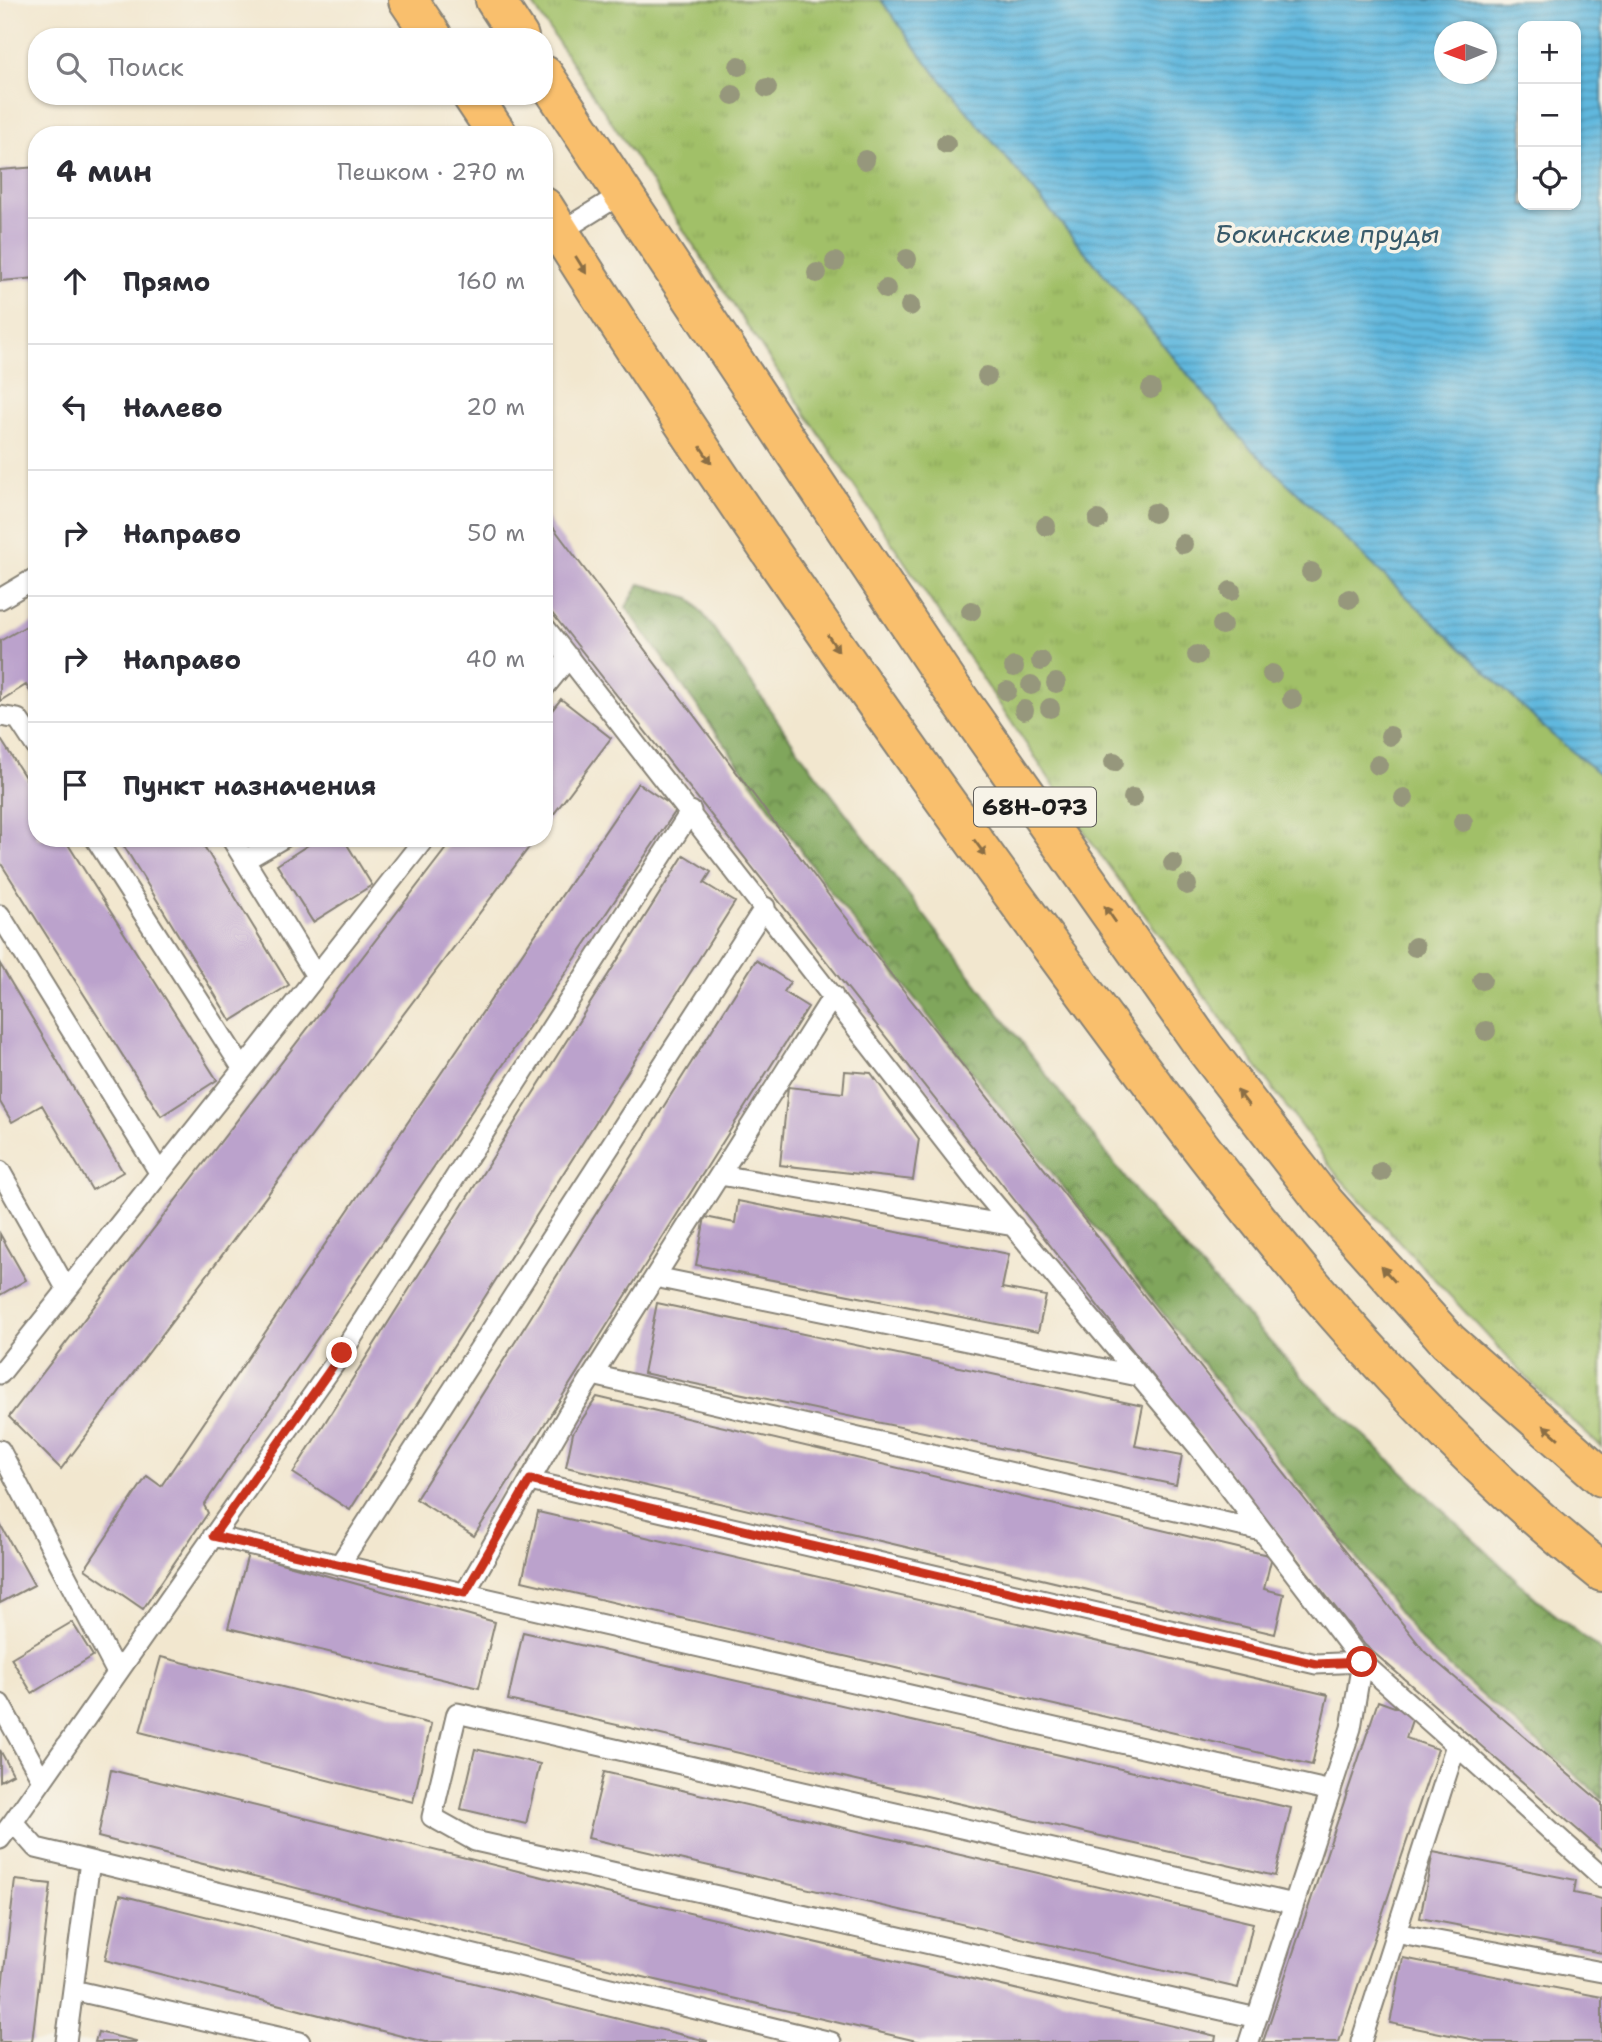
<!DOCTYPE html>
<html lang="ru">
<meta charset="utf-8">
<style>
body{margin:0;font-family:"Shantell Sans",sans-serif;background:#f7f7f7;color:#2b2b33}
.controls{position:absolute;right:21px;top:21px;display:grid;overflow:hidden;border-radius:14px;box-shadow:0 2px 5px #0004}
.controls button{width:63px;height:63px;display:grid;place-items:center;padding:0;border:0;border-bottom:2px solid #e1e1e2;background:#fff;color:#2b2b33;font:35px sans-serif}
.compass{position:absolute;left:1434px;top:21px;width:63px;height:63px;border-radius:50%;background:#fff;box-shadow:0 2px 5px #0004;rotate:269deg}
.stop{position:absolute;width:21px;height:21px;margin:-16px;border:5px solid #c8321e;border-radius:50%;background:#fff}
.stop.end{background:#c8321e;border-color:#fff;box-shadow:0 2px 7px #0008}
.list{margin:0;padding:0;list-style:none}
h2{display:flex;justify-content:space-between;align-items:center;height:91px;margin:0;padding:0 28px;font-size:30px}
h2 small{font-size:23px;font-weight:400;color:#7c7c81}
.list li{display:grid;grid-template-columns:46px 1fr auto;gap:21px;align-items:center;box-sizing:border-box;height:126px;padding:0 28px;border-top:2px solid #e1e1e2}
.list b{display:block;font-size:26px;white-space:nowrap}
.list em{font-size:23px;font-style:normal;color:#7c7c81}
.icon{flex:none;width:38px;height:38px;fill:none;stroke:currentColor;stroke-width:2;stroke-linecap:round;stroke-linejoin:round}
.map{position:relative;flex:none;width:1602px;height:2042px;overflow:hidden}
.search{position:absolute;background:#fff;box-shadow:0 2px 5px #0004;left:28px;top:28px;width:525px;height:77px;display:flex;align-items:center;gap:18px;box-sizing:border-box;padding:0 24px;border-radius:28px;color:#7c7c81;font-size:26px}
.panel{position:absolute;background:#fff;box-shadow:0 2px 5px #0004;left:28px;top:126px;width:525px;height:721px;border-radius:28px}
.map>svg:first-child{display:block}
</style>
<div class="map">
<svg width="1602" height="2042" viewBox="0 0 1602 2042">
<defs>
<pattern id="grass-tufts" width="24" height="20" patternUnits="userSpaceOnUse" patternTransform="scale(1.75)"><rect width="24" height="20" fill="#a1c068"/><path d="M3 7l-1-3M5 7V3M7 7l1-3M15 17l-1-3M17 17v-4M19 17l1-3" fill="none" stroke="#8aa45a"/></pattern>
<pattern id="forest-crowns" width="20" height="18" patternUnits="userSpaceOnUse" patternTransform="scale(1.75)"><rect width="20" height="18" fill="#80a65c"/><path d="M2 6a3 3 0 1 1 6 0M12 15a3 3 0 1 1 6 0" fill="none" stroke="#68864b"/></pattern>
<pattern id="water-rules" width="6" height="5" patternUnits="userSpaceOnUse" patternTransform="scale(1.75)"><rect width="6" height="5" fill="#61b8de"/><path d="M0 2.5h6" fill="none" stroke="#4f95b3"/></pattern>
</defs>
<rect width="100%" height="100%" fill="#f7f3e8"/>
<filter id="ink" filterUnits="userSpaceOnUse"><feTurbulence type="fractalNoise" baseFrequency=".0143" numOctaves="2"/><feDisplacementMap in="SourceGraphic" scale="14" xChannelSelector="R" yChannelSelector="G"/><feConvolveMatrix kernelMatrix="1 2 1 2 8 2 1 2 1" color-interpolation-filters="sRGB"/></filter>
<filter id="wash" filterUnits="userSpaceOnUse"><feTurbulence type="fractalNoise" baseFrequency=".00686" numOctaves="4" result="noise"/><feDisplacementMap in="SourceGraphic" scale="28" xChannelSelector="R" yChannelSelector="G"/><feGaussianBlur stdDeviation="1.57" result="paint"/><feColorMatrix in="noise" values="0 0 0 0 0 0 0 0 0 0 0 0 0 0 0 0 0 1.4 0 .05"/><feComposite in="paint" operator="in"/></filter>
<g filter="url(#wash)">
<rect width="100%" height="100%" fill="#f2e7cf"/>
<!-- grass -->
<path fill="url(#grass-tufts)" stroke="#5e6e42" stroke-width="2" d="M530,0h351l49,67 318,379 301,286 53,44v672l-64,-58 -202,-216 -240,-325z"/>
<!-- forest -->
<path fill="url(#forest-crowns)" stroke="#4e613c" stroke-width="2" d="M640,584l50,14 17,21 93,134 349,456 154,169 239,226 60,47v147l-175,-150 -595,-754 -206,-287z"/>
<!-- water -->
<path fill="url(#water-rules)" stroke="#3e6a7d" stroke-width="2" fill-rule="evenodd" d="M881,0h721v776l-53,-44 -301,-286 -318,-379zM1523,26h53v179h-53zM1444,32h42v42h-42z"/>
<g id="blocks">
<!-- building -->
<path fill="#bba2cc" d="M37,167v111l-36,3 -1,-111z
M544,515l286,382 595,755 177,151v48l-237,-206 -821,-1042z
M37,620v83l-11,-18 -26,16v-60z
M561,699l50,39 -67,89v-107z
M0,738l37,58v42h27l153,242 -56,36 -161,-254z
M638,783l39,26 -473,696 4,8 -65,96 -58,-40 62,-93 14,10z
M119,838h80l90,147 -58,36z
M319,838h24l29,47 -59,37 -36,-57z
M454,838h82l-475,631 -52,-52z
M684,855l27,17 -7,11 31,19 -385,608 -57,-37z
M756,960l34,22 -6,10 24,15 -334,529 -58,-37z
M0,964l123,208 -31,18 -50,-85 -30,17 -12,-20z
M845,1071l26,2 48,66 -6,41 -133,-15 8,-78 55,6z
M738,1201l271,53 -7,34 44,8 -8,36 -342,-67 9,-48 30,6z
M0,1234l26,46 -26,15z
M657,1303l486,103 -8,40 47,9 -6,30 -533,-112z
M597,1397l675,159 -8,33 20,5 -9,40 -709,-167 7,-34z
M538,1512l790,183 -16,70 -790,-184z
M0,1524l34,61 -34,18z
M248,1554l247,68 -16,66 -251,-60z
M72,1622l21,34 -61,37 -21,-35z
M523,1632l768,176 -16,68 -767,-176z
M161,1657l270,67 -18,78 -273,-70z
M1378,1701l36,13 -8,24 32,11 -99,293h-76z
M475,1749l65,15 -14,60 -65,-15z
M0,1750l13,24 -13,7z
M111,1770l544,135 561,131 -1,6h-294l-282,-66 -541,-139z
M604,1772l649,151 -15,65 -650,-150z
M1433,1852l143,28 -2,13 28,6v54l-182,-35z
M15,1880l36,4 -19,158h-32v-38z
M120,1895l587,146v1h-282l-320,-82z
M1403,1958l199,39v45h-117l-95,-19z
M98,2032l38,9v1h-41z"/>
</g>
</g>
<g filter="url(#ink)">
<use href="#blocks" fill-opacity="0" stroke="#878276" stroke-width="2"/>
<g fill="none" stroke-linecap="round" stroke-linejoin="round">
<!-- lane casing -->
<g stroke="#878276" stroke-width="23">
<path id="lane" d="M544,249l16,-17 63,-39
M0,599l37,-22
M544,626l433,557 223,266 162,213 -11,66 -102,314
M544,688l25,-31
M0,716l18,3 19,29
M95,838l148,231 182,-231
M231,838l85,138
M245,860l38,-22
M0,915l159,257
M0,1171l66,117
M720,1175l294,51
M655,1277l483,99
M0,1374l243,-305
M593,1375l669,156
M0,1450l117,223
M530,1481l786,183 46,-2 94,83 -95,297
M213,1536l1118,255
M340,1564l425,-657
M465,1593l103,-179 265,-418
M0,1704l42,76
M1456,1745l146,132
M0,1839l13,-17
M90,1861l741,181
M1395,1933l207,39
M73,1990l227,52
M1257,2018l-782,-177 -43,-24 25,-104 837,191
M66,2042l24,-181 -54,-13 -23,-26 329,-469 349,-542"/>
</g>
<!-- primary casing -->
<g stroke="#878276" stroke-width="42">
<path id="primary" d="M408,0l25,37
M495,0l24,37
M544,75l408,614 253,359 120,155 123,138 154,136
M472,96l26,39
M544,207c157,251 327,494 502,733 166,226 335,457 556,632"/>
</g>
<!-- lane -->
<use href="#lane" stroke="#fff" stroke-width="19"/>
<!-- primary -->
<use href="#primary" stroke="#f9bf6d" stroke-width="38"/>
</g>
<!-- trees -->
<g fill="#96977b">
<circle cx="739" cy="66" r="10"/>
<circle cx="767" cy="88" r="10"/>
<circle cx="733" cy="95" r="10"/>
<circle cx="946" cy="144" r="10"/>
<circle cx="865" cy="160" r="10"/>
<circle cx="907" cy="259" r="10"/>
<circle cx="835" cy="262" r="10"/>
<circle cx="817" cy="273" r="10"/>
<circle cx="886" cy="289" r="10"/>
<circle cx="910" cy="306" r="10"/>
<circle cx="987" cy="376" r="10"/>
<circle cx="1151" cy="389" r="10"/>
<circle cx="1154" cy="513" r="10"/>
<circle cx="1098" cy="520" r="10"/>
<circle cx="1046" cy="526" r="10"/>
<circle cx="1183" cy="544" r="10"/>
<circle cx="1311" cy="572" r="10"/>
<circle cx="1231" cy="591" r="10"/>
<circle cx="1349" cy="599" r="10"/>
<circle cx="971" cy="611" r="10"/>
<circle cx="1222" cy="625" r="10"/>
<circle cx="1197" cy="655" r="10"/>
<circle cx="1041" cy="661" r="10"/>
<circle cx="1014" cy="667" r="10"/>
<circle cx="1272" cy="674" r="10"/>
<circle cx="1056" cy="683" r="10"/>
<circle cx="1031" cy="685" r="10"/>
<circle cx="1007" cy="691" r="10"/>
<circle cx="1292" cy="699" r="10"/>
<circle cx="1050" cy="708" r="10"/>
<circle cx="1024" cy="710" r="10"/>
<circle cx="1390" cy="736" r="10"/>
<circle cx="1114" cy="762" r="10"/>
<circle cx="1378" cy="765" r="10"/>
<circle cx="1133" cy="798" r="10"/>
<circle cx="1404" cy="798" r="10"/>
<circle cx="1463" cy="822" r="10"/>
<circle cx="1173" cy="863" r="10"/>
<circle cx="1187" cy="885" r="10"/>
<circle cx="1415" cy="947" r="10"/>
<circle cx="1482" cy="980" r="10"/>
<circle cx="1486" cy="1031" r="10"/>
<circle cx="1381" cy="1172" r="10"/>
</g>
<!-- one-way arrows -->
<defs><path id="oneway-solid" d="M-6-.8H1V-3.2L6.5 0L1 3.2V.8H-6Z" transform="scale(1.75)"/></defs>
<g fill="#8a6e44">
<use href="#oneway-solid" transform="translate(581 265) rotate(58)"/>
<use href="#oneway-solid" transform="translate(706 455) rotate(56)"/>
<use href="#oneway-solid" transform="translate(833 643) rotate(56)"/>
<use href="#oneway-solid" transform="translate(980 848) rotate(54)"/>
<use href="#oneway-solid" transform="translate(1110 914) rotate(-125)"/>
<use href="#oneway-solid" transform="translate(1243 1098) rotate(-128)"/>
<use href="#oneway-solid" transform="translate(1388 1274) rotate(-132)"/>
<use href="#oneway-solid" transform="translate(1551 1432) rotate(-139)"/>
</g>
</g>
<g fill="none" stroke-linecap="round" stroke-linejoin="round" filter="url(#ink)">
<!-- route -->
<path stroke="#c8321e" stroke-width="9" d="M342,1353l-129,183 252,57 65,-113 786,184 46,-2"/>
</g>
<g text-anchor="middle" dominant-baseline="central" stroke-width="7" stroke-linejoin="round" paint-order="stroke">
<!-- shield labels -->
<rect fill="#f7f3e8" stroke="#5e5c59" stroke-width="2" x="974" y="787.5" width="122" height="39" rx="5"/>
<g font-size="23" font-weight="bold" fill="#1c1c1c">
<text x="1035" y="807">68Н-073</text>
</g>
<!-- water labels -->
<g font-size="26" font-style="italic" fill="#385a6a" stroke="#f7f3e8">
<text x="1327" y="233">Бокинские пруды</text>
</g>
</g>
</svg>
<div class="controls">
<button>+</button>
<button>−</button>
<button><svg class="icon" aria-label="locate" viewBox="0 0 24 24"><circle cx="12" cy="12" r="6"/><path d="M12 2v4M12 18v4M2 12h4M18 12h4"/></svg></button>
</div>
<svg class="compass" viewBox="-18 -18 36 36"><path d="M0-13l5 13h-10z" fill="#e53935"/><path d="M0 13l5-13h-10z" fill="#7c7c81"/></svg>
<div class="stop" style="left:1362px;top:1662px"></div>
<div class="stop end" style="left:342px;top:1353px"></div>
<div class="search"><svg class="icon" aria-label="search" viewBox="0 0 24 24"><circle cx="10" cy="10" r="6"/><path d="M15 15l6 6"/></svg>Поиск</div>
<section class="panel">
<h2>4 мин<small>Пешком · 270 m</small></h2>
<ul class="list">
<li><svg class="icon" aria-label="ahead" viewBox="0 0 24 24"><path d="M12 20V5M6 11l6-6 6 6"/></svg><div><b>Прямо</b></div><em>160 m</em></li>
<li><svg class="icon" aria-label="left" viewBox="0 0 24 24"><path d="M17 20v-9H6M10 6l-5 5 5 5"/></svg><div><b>Налево</b></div><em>20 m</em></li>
<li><svg class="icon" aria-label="right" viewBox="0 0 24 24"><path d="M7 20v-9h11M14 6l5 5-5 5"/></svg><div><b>Направо</b></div><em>50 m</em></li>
<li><svg class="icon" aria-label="right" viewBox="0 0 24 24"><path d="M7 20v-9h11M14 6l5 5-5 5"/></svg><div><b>Направо</b></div><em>40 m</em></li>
<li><svg class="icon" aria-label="arrive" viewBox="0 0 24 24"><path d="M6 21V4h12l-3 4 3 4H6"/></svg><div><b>Пункт назначения</b></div></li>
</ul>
</section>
</div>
